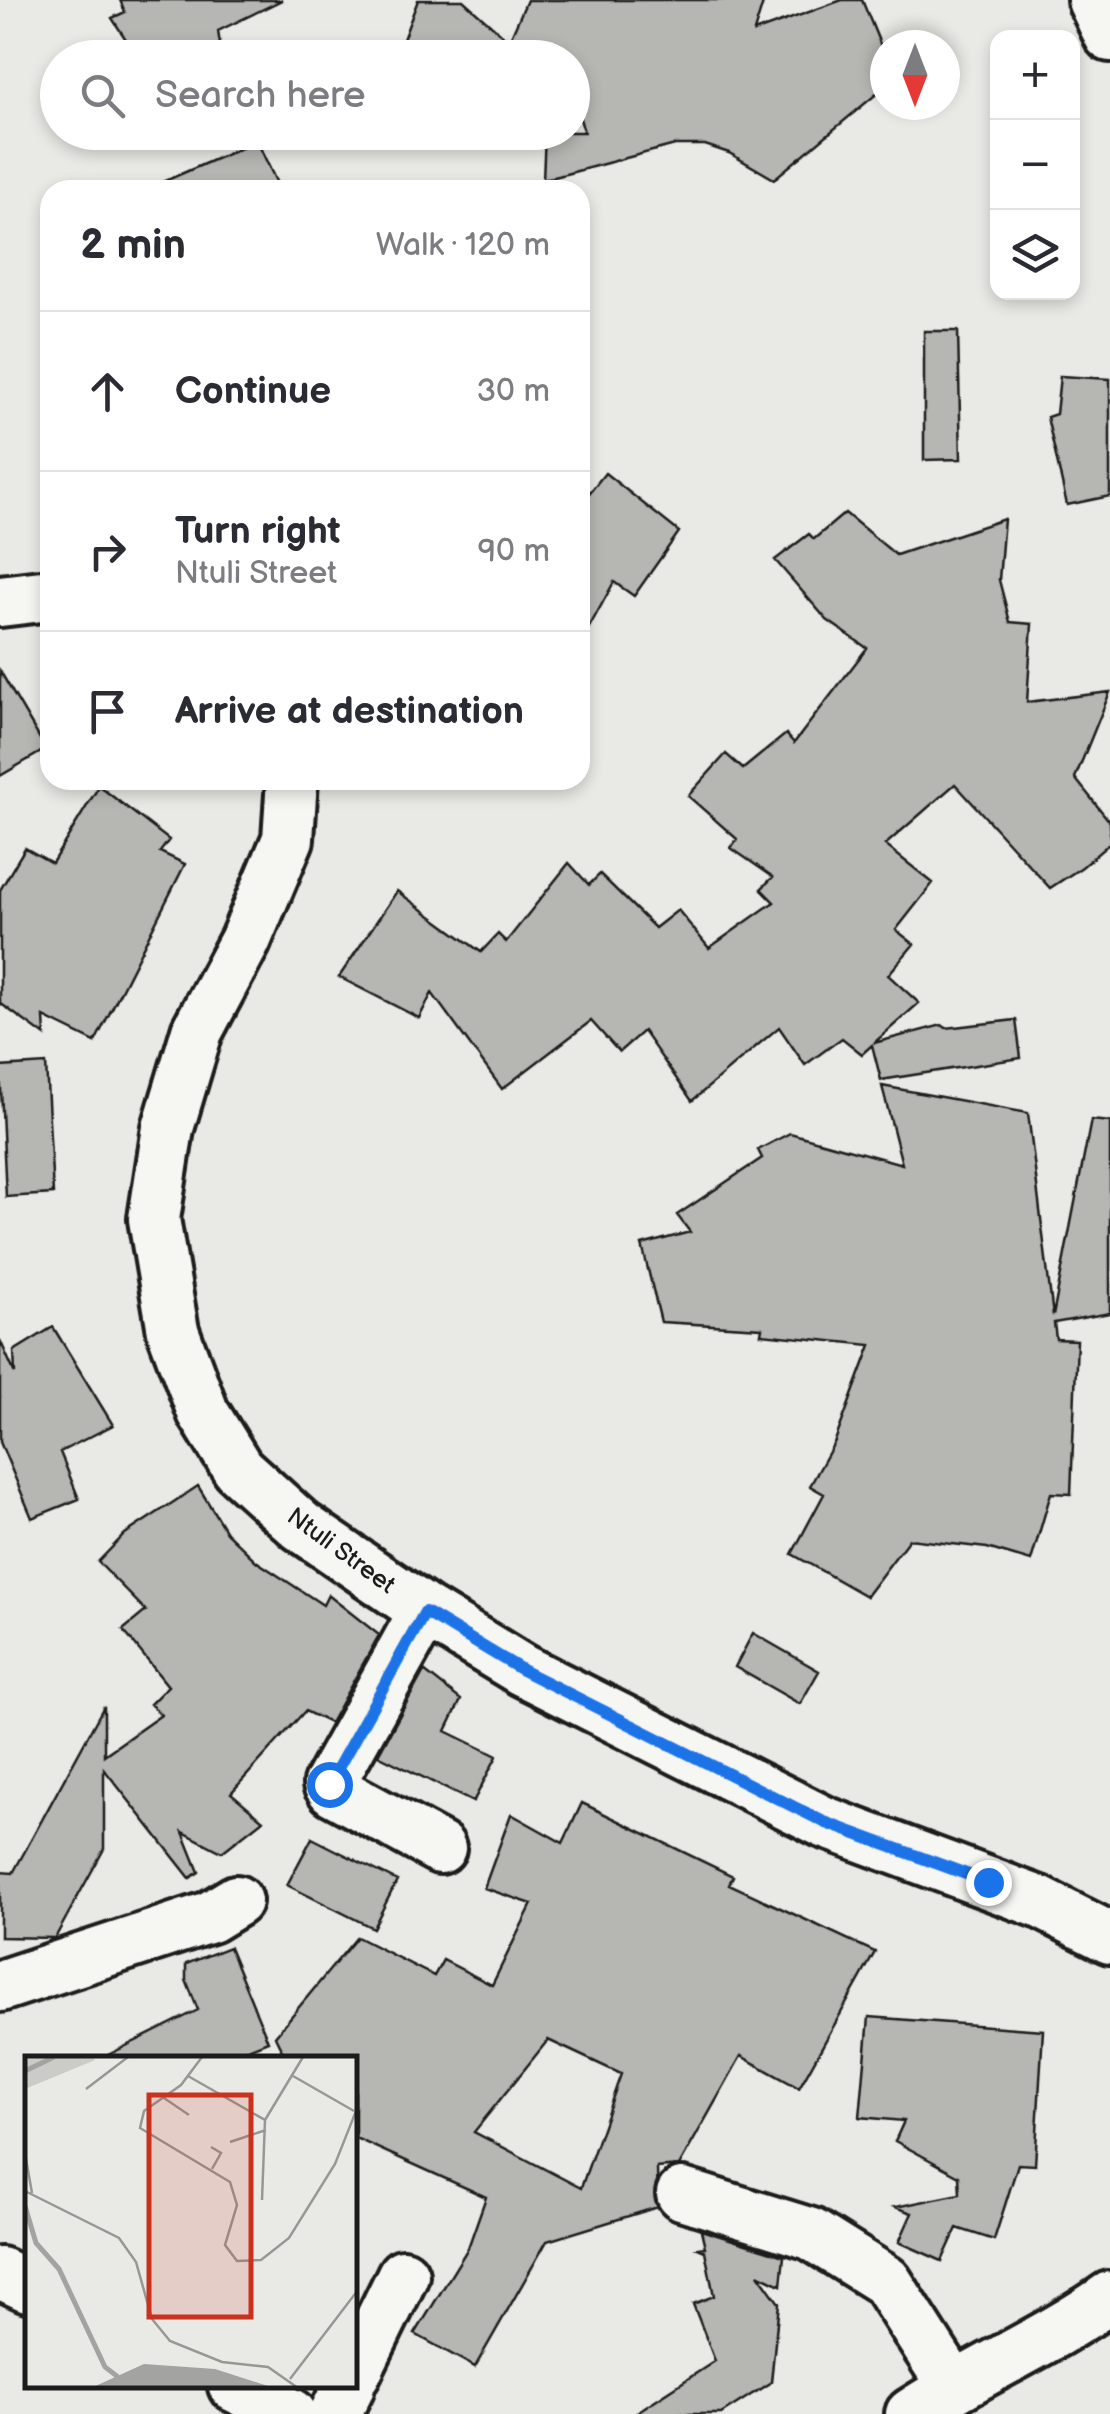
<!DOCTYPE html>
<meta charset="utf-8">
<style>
body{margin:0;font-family:"Balsamiq Sans",sans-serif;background:#f7f7f7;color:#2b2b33}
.controls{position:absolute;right:30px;top:30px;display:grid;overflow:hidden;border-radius:20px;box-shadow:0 5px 15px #0003}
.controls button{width:90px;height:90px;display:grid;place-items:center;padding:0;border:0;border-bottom:2px solid #e1e1e2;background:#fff;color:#2b2b33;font:50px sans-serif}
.compass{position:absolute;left:870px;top:30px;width:90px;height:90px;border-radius:50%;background:#fff;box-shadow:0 5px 15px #0003;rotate:180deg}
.stop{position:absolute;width:30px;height:30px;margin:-22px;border:8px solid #1a73e8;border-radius:50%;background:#fff}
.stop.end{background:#1a73e8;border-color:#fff;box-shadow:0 2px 10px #0008}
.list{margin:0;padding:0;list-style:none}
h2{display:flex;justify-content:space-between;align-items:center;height:130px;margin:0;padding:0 40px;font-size:42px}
h2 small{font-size:32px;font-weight:400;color:#7c7c81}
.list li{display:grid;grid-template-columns:65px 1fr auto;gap:30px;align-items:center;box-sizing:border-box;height:160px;padding:0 40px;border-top:2px solid #e1e1e2}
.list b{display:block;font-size:38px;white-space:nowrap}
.list p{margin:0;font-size:32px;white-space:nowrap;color:#7c7c81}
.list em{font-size:32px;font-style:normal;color:#7c7c81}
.icon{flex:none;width:55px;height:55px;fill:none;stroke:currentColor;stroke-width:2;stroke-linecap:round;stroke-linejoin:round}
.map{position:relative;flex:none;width:1110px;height:2414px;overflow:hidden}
.search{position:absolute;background:#fff;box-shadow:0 5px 15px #0003;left:40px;top:40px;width:550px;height:110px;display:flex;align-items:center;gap:25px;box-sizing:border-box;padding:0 35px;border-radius:55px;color:#7c7c81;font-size:38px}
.panel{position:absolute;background:#fff;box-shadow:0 5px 15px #0003;left:40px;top:180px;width:550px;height:610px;border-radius:30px}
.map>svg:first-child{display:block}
</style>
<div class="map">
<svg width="1110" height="2414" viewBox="0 0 1110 2414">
<rect width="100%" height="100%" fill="#e9e9e5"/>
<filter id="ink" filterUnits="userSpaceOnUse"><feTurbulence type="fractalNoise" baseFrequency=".01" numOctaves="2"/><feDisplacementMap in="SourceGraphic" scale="20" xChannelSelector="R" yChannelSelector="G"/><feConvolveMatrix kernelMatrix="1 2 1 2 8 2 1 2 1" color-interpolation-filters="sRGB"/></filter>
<g filter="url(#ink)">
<!-- building -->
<path fill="#b6b6b3" stroke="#1c1c1c" stroke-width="2.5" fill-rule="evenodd" d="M120,0h162l-64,31 4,27h-84l-26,-40 13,-6z
M418,0h45l46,41 18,-41h237l-10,32 88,-32h20l23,56v31l-111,92 -45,-26 -24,-8h-30l-132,35 2,-48h39l-12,-40v-34h-176z
M257,141l23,49h-136z
M924,331h34l3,128 -37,1z
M1060,376l50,3v117l-43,9 -20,-88 9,-3z
M605,473l74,59 -45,64 -20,-14 -34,62v-139z
M845,513l51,42 108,-36 -5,61 11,42 22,2 -5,78 83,-10 -35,86 35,44v21l-28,24 -32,21 -95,-104 -70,61 48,38 -37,47 18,14 -26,31 31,28 -45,40 68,-18 4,3 70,-8 5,38 -140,22 -9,-35 -10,9 -20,-16 -37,27 -26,-38 -87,74 -49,-70 -24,21 -28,-31 -89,68 -70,-96 -13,25 -80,-41 58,-86 84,61 17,-18 8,8 63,-79 20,22 11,-11 55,54 23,-18 31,38 65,-46 -13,-13 12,-12 -42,-29 6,-9 -49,-43 38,-42 17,15 43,-35 8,9 73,-95 -40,-28 -52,-60 34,-26 5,5z
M0,671l46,78 -46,27z
M99,786l70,54 -9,12 25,12 -90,178 -51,-25 1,19 -45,-33v-113l25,-42 27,15z
M46,1064l7,130 -47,3 -6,-130z
M882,1086l146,27 25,203 38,-196 19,2v191l-56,10 2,16 21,1 -6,154 -20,-1 -20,68 -44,-13 -78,-9 -43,57 -74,-42 32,-60 -14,-8 25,-45 36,-96 -110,-11 1,-6 -101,-6 -19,-77 48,-13 -13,-17 85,-57 -4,-8 32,-17 112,31z
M53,1327l60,98 -53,27 19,47 -47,19 -32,-76v-102l15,34 -1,-23z
M198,1486l28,46 30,29 67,44 5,-10 51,40 -49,88 -25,-12 -74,82 32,27 -41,32 -39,-20 16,40 -9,6 -86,-109v80l-49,89 -55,-1v-65l13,1 91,-167v49l57,-40 -11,-11 18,-18 -45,-56 23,-19 -48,-49 27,-28z
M753,1633l66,38 -19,33 -65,-37z
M424,1671l37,29 -15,31 51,25 -24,46 -95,-47z
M582,1803l151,73 -4,8 146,68 -76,136 -58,-32 -62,110 -22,2 1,39 -111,34 -72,126 -60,-33 53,-86 18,-51 -131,-59v-79h-69l-11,-23 82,-99 77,39 9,-16 49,25 40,-81 -48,-16 27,-74 52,29zM548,2040l73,34 -40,114 -107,-56z
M312,1838l85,43 -24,47 -86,-43z
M229,1947l39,94 -45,18h-123l98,-49 -12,-30v-16z
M869,2017l174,13 -8,135 -17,-1 -24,76 -37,-12 -15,33 -43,-19 13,-29 -17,-6 65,-13 -1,-18 -64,-35 9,-20 -44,-4z
M701,2230l83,26 -3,29 -23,-11 21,29 -8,79 -50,32h-87l81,-53 -22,-57 21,-8 -9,-45 -7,-3 7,-1z"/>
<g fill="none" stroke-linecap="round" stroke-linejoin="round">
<!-- minor casing -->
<g stroke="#1c1c1c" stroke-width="58">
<path id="minor" d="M1093,0l17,36
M0,601l50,-6
M292,780l-4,59 -43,102 -48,90 -29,97 -14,91 19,112 30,81 35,57 63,57 124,85 97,59 302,152 215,80 71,36
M425,1611l-96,173 4,6 107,58
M0,1986l210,-69 26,-16
M682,2194l129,40 75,47 67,105
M0,2273l28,13
M355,2373l48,-98
M234,2386l57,28
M335,2414l14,-28
M911,2414c65,-43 136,-72 199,-117"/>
</g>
<!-- minor -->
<use href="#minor" stroke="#f6f6f2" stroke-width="50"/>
</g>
</g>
<g fill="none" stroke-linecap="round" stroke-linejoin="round" filter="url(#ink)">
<!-- route -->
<path stroke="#1a73e8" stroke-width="12" d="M329,1784l96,-172 97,58 302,152 164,60"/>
</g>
<g text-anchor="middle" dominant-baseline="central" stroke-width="8" stroke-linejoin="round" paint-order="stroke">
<!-- street labels -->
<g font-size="25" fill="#1c1c1c" stroke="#f6f6f2">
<text transform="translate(341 1551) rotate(36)">Ntuli Street</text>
</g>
</g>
<!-- overview -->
<g transform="translate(25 2056)">
<rect width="332" height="332" fill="#e9e9e5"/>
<path d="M0,1h68l2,3 -70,29z" fill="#cbcbc7"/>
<path d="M119,308l71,5 59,19h-183z" fill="#a3a3a1"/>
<path fill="none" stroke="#a3a3a1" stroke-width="5" d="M0,15l29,-14M0,150l11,37 23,26 46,98 13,10"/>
<path fill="none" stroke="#979795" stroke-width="2.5" d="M177,1l-21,28 -37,26 -4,17 90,54 7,23 -12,40 12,16 24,-1 28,-22 46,-74 23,-58M163,20l77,44 -3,80M268,20l61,35M61,33l42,-32M139,42l25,17M240,64l38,-63M205,86l36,-12M186,91l10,6 -9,16M0,97l7,40M0,135l94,47 17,24 16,57 18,22 52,21 46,5 30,21M265,323l68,-89"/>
<path fill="#c8321e" fill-opacity="0.15" stroke="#c8321e" stroke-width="5" d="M124,39h102v222h-102z"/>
<rect width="332" height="332" fill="none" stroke="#1c1c1c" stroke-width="5"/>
</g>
</svg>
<div class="controls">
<button>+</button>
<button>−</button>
<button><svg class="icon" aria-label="layers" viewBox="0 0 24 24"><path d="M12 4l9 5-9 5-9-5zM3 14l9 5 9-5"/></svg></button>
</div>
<svg class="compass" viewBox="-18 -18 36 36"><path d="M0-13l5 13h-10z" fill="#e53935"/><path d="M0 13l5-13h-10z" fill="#7c7c81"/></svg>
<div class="stop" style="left:329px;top:1784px"></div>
<div class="stop end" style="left:988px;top:1882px"></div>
<div class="search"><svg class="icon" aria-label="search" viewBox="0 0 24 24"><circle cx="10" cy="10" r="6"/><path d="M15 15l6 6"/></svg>Search here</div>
<section class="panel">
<h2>2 min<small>Walk · 120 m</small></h2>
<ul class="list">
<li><svg class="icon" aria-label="ahead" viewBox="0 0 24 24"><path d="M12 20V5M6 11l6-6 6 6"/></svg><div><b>Continue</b></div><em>30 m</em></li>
<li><svg class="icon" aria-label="right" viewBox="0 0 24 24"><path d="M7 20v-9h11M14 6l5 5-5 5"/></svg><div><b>Turn right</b><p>Ntuli Street</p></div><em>90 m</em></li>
<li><svg class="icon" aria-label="arrive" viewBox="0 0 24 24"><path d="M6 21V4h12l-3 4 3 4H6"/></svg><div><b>Arrive at destination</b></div></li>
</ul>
</section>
</div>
